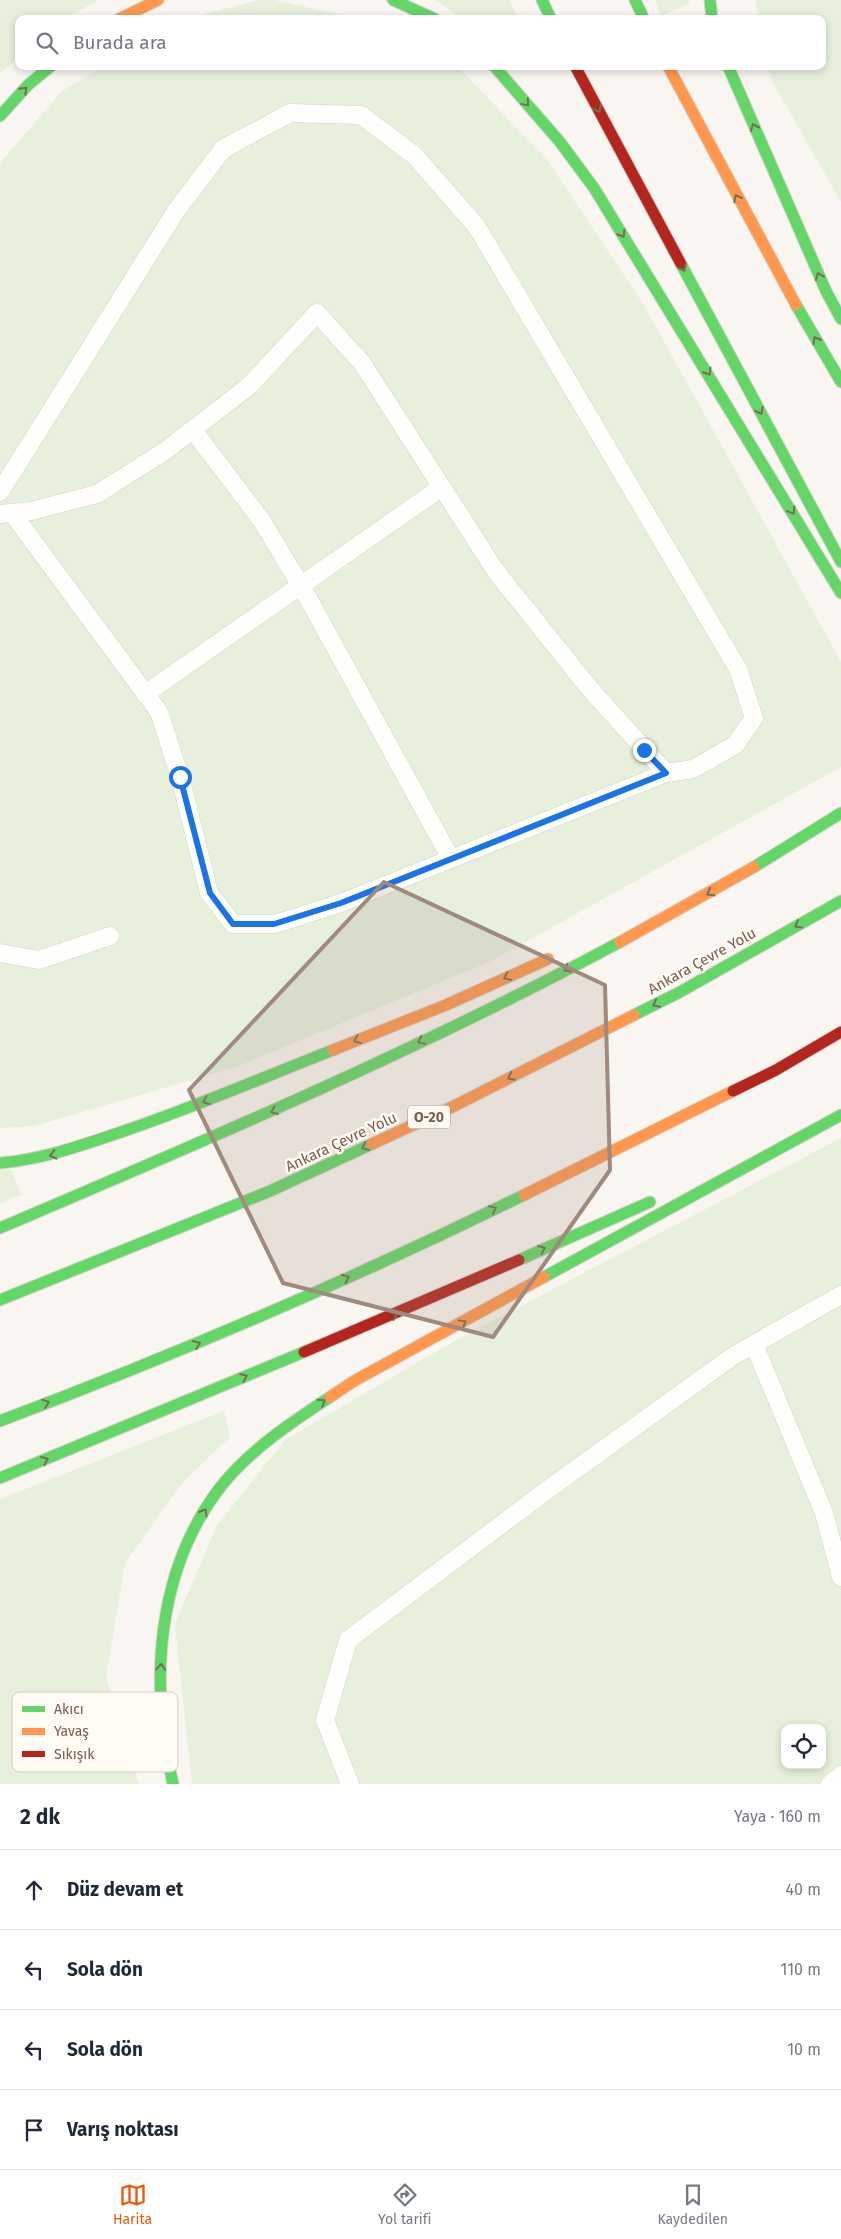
<!DOCTYPE html>
<html lang="tr">
<meta charset="utf-8">
<style>
body{margin:0;font-family:"Fira Sans",sans-serif;background:#f2f2f3;color:#1f2937}
.controls{position:absolute;right:15px;bottom:15px;display:grid;overflow:hidden;border-radius:10px;box-shadow:0 2px 8px #0003}
.controls button{width:45px;height:45px;display:grid;place-items:center;padding:0;border:0;border-bottom:1px solid #e0e1e3;background:#fff;color:#1f2937;font:25px sans-serif}
.stop{position:absolute;width:15px;height:15px;margin:-11px;border:4px solid #1a73e8;border-radius:50%;background:#fff}
.stop.end{background:#1a73e8;border-color:#fff;box-shadow:0 1px 5px #0008}
.list{margin:0;padding:0;list-style:none}
h2{display:flex;justify-content:space-between;align-items:center;height:65px;margin:0;padding:0 20px;font-size:21px}
h2 small{font-size:16px;font-weight:400;color:#747a83}
.list li{display:grid;grid-template-columns:32px 1fr auto;gap:15px;align-items:center;box-sizing:border-box;height:80px;padding:0 20px;border-top:1px solid #e0e1e3}
.list b{display:block;font-size:19px;white-space:nowrap}
.list em{font-size:16px;font-style:normal;color:#747a83}
.icon{flex:none;width:28px;height:28px;fill:none;stroke:currentColor;stroke-width:2;stroke-linecap:round;stroke-linejoin:round}
.map{position:relative;flex:none;width:841px;height:1784px;overflow:hidden}
.search{position:absolute;background:#fff;box-shadow:0 2px 8px #0003;left:15px;right:15px;top:15px;height:55px;display:flex;align-items:center;gap:12px;box-sizing:border-box;padding:0 18px;border-radius:10px;color:#747a83;font-size:19px}
.sheet{height:385px;background:#fff}
nav{display:flex;justify-content:space-around;align-items:center;box-sizing:border-box;height:70px;border-top:1px solid #e0e1e3;background:#fff;font-size:14px;color:#747a83}
nav a{display:grid;justify-items:center;gap:2px}
nav .on{color:#ea580c}
.map>svg:first-child{display:block}
</style>
<div class="map">
<svg width="841" height="1784" viewBox="0 0 841 1784">
<rect width="100%" height="100%" fill="#f9f5f0"/>
<!-- green -->
<path fill="#e7f0db" fill-rule="evenodd" d="M0,0h99l-36,19h-44v38l-19,17z
M258,0h16l87,19h-174z
M436,0h74l8,19h-57z
M655,0h34v4l-28,12z
M755,0h86v202l-69,-121 -4,-15h54v-47h-63z
M103,66h354l91,95 96,144 197,357v105l-352,195 -251,104 -203,60 -35,2v-965l61,-71z
M841,1138v646h-649l-17,-160 41,-97 69,-87 171,-100zM785,1728h37v37h-37z
M0,1170h11l10,25 -21,8z
M224,1411l6,26 -47,45 -58,81 -19,114 33,107h-139v-285z"/>
<g fill="none" stroke-linecap="round" stroke-linejoin="round">
<!-- lane casing -->
<g stroke="#d7d1cb" stroke-width="19">
<path id="lane" d="M193,430l69,91 46,77 143,261
M0,492l176,-281 47,-62 67,-36 71,2 54,41 62,71 261,442 16,49 -19,27 -42,24 -27,4 -76,-84 -93,-116 -135,-210 -45,-50 -68,73 -84,65 -68,43 -66,17 -31,3
M12,513l147,199 21,65 29,116 24,31h42l66,-21 325,-130
M145,694l297,-207
M0,953l39,7 71,-24
M754,1344l70,169 17,64
M350,1784l-25,-64 23,-80 202,-152 183,-132 108,-61
M830,1784l11,-9"/>
</g>
<!-- fast casing -->
<g stroke="#dad1cc" stroke-width="13">
<path id="fast" d="M393,0l42,19
M542,0l9,19
M635,0l9,19
M710,0l2,19
M494,66l66,76 34,46 247,405
M728,66l98,225 15,28
M0,116l28,-31 23,-19
M681,264l160,298
M796,305l45,77
M754,867l87,-54
M634,1015l46,-23 161,-91
M0,1163c44,-4 83,-18 124,-32 71,-24 140,-54 209,-81
M0,1228c209,-89 419,-178 620,-286
M519,1260l131,-58
M544,1277l297,-162
M0,1300l270,-109 102,-47
M0,1421c178,-67 353,-142 524,-226
M0,1478l304,-126
M173,1784c-24,-101 -17,-215 49,-299 29,-36 70,-63 108,-88"/>
</g>
<!-- slow casing -->
<g stroke="#dad1cc" stroke-width="13">
<path id="slow" d="M119,19l39,-19
M668,66l128,239
M620,942l134,-75
M333,1050l113,-45 102,-46
M372,1144l80,-37 182,-92
M524,1195l209,-104
M330,1397l24,-16 190,-104"/>
</g>
<!-- jam casing -->
<g stroke="#dad1cc" stroke-width="13">
<path id="jam" d="M575,66l106,198
M733,1091l43,-21 65,-38
M304,1352l215,-92"/>
</g>
<!-- lane -->
<use href="#lane" stroke="#fefefd" stroke-width="18"/>
<!-- fast -->
<use href="#fast" stroke="#63d668" stroke-width="11"/>
<!-- slow -->
<use href="#slow" stroke="#ff974d" stroke-width="11"/>
<!-- jam -->
<use href="#jam" stroke="#b3261e" stroke-width="11"/>
</g>
<!-- one-way arrows -->
<defs><path id="oneway-chevron" d="M-2-3.5L2.5 0L-2 3.5" fill="none" stroke-width="1.6" stroke-linecap="round" stroke-linejoin="round" transform="scale(1.25)"/></defs>
<g stroke="#776e51">
<use href="#oneway-chevron" transform="translate(24 90) rotate(-46)"/>
<use href="#oneway-chevron" transform="translate(526 103) rotate(50)"/>
<use href="#oneway-chevron" transform="translate(598 109) rotate(62)"/>
<use href="#oneway-chevron" transform="translate(754 127) rotate(-114)"/>
<use href="#oneway-chevron" transform="translate(737 198) rotate(-118)"/>
<use href="#oneway-chevron" transform="translate(622 234) rotate(58)"/>
<use href="#oneway-chevron" transform="translate(683 268) rotate(62)"/>
<use href="#oneway-chevron" transform="translate(819 276) rotate(-113)"/>
<use href="#oneway-chevron" transform="translate(816 340) rotate(-120)"/>
<use href="#oneway-chevron" transform="translate(708 372) rotate(58)"/>
<use href="#oneway-chevron" transform="translate(760 411) rotate(62)"/>
<use href="#oneway-chevron" transform="translate(792 511) rotate(59)"/>
<use href="#oneway-chevron" transform="translate(710 893) rotate(150)"/>
<use href="#oneway-chevron" transform="translate(798 925) rotate(151)"/>
<use href="#oneway-chevron" transform="translate(567 969) rotate(154)"/>
<use href="#oneway-chevron" transform="translate(507 977) rotate(156)"/>
<use href="#oneway-chevron" transform="translate(656 1004) rotate(153)"/>
<use href="#oneway-chevron" transform="translate(357 1040) rotate(158)"/>
<use href="#oneway-chevron" transform="translate(421 1041) rotate(154)"/>
<use href="#oneway-chevron" transform="translate(511 1077) rotate(153)"/>
<use href="#oneway-chevron" transform="translate(206 1101) rotate(158)"/>
<use href="#oneway-chevron" transform="translate(274 1111) rotate(157)"/>
<use href="#oneway-chevron" transform="translate(365 1147) rotate(155)"/>
<use href="#oneway-chevron" transform="translate(53 1155) rotate(166)"/>
<use href="#oneway-chevron" transform="translate(493 1209) rotate(-26)"/>
<use href="#oneway-chevron" transform="translate(542 1249) rotate(-24)"/>
<use href="#oneway-chevron" transform="translate(346 1278) rotate(-25)"/>
<use href="#oneway-chevron" transform="translate(394 1315) rotate(-23)"/>
<use href="#oneway-chevron" transform="translate(463 1323) rotate(-29)"/>
<use href="#oneway-chevron" transform="translate(197 1344) rotate(-23)"/>
<use href="#oneway-chevron" transform="translate(244 1377) rotate(-23)"/>
<use href="#oneway-chevron" transform="translate(322 1402) rotate(-33)"/>
<use href="#oneway-chevron" transform="translate(46 1403) rotate(-20)"/>
<use href="#oneway-chevron" transform="translate(45 1460) rotate(-22)"/>
<use href="#oneway-chevron" transform="translate(204 1512) rotate(-60)"/>
<use href="#oneway-chevron" transform="translate(161 1667) rotate(-86)"/>
</g>
<g fill="none" stroke-linecap="round" stroke-linejoin="round">
<!-- route -->
<path stroke="#1a73e8" stroke-width="6" d="M180,777l30,116 23,31h41l67,-21 325,-130 -22,-23"/>
</g>
<!-- marked area -->
<path fill="#9f8a7d" fill-opacity="0.2" stroke="#9f8a7d" stroke-width="4" stroke-linejoin="round" d="M384,882l221,103 5,185 -117,167 -210,-54 -94,-193z"/>
<g text-anchor="middle" dominant-baseline="central" stroke-width="5" stroke-linejoin="round" paint-order="stroke">
<!-- shield labels -->
<rect fill="#fffaf3" stroke="#a28b7f" stroke-width="1" x="408" y="1105.5" width="42" height="23" rx="4"/>
<g font-size="14" font-weight="bold" fill="#7a5c4d">
<text x="429" y="1117">O-20</text>
</g>
<!-- street labels -->
<g font-size="15" fill="#7a5c4d" stroke="#fffaf3">
<text transform="translate(702 961) rotate(-29)">Ankara Çevre Yolu</text>
<text transform="translate(341 1142) rotate(-25)">Ankara Çevre Yolu</text>
</g>
</g>
<!-- legend -->
<rect x="12" y="1692" width="166" height="80" rx="8" fill="#fffaf3" stroke="#d7cbc1" stroke-width="1"/>
<rect x="22" y="1706" width="23" height="6" fill="#63d668"/>
<rect x="22" y="1728" width="23" height="7" fill="#ff974d"/>
<rect x="22" y="1751" width="23" height="6" fill="#b3261e"/>
<g font-size="14" fill="#7a5c4d">
<text x="54" y="1714">Akıcı</text>
<text x="54" y="1736">Yavaş</text>
<text x="54" y="1759">Sıkışık</text>
</g>
</svg>
<div class="controls">
<button><svg class="icon" aria-label="locate" viewBox="0 0 24 24"><circle cx="12" cy="12" r="6"/><path d="M12 2v4M12 18v4M2 12h4M18 12h4"/></svg></button>
</div>
<div class="stop" style="left:180px;top:777px"></div>
<div class="stop end" style="left:644px;top:750px"></div>
<div class="search"><svg class="icon" aria-label="search" viewBox="0 0 24 24"><circle cx="10" cy="10" r="6"/><path d="M15 15l6 6"/></svg>Burada ara</div>
</div>
<section class="sheet">
<h2>2 dk<small>Yaya · 160 m</small></h2>
<ul class="list">
<li><svg class="icon" aria-label="ahead" viewBox="0 0 24 24"><path d="M12 20V5M6 11l6-6 6 6"/></svg><div><b>Düz devam et</b></div><em>40 m</em></li>
<li><svg class="icon" aria-label="left" viewBox="0 0 24 24"><path d="M17 20v-9H6M10 6l-5 5 5 5"/></svg><div><b>Sola dön</b></div><em>110 m</em></li>
<li><svg class="icon" aria-label="left" viewBox="0 0 24 24"><path d="M17 20v-9H6M10 6l-5 5 5 5"/></svg><div><b>Sola dön</b></div><em>10 m</em></li>
<li><svg class="icon" aria-label="arrive" viewBox="0 0 24 24"><path d="M6 21V4h12l-3 4 3 4H6"/></svg><div><b>Varış noktası</b></div></li>
</ul>
</section>
<nav>
<a class="on"><svg class="icon" aria-label="map" viewBox="0 0 24 24"><path d="M3 6l6-2 6 2 6-2v14l-6 2-6-2-6 2zM9 4v14M15 6v14"/></svg>Harita</a>
<a><svg class="icon" aria-label="directions" viewBox="0 0 24 24"><path d="M12 3l9 9-9 9-9-9zM9 14v-3h6M13 9l2 2-2 2"/></svg>Yol tarifi</a>
<a><svg class="icon" aria-label="saved" viewBox="0 0 24 24"><path d="M7 4h10v16l-5-4-5 4z"/></svg>Kaydedilen</a>
</nav>
